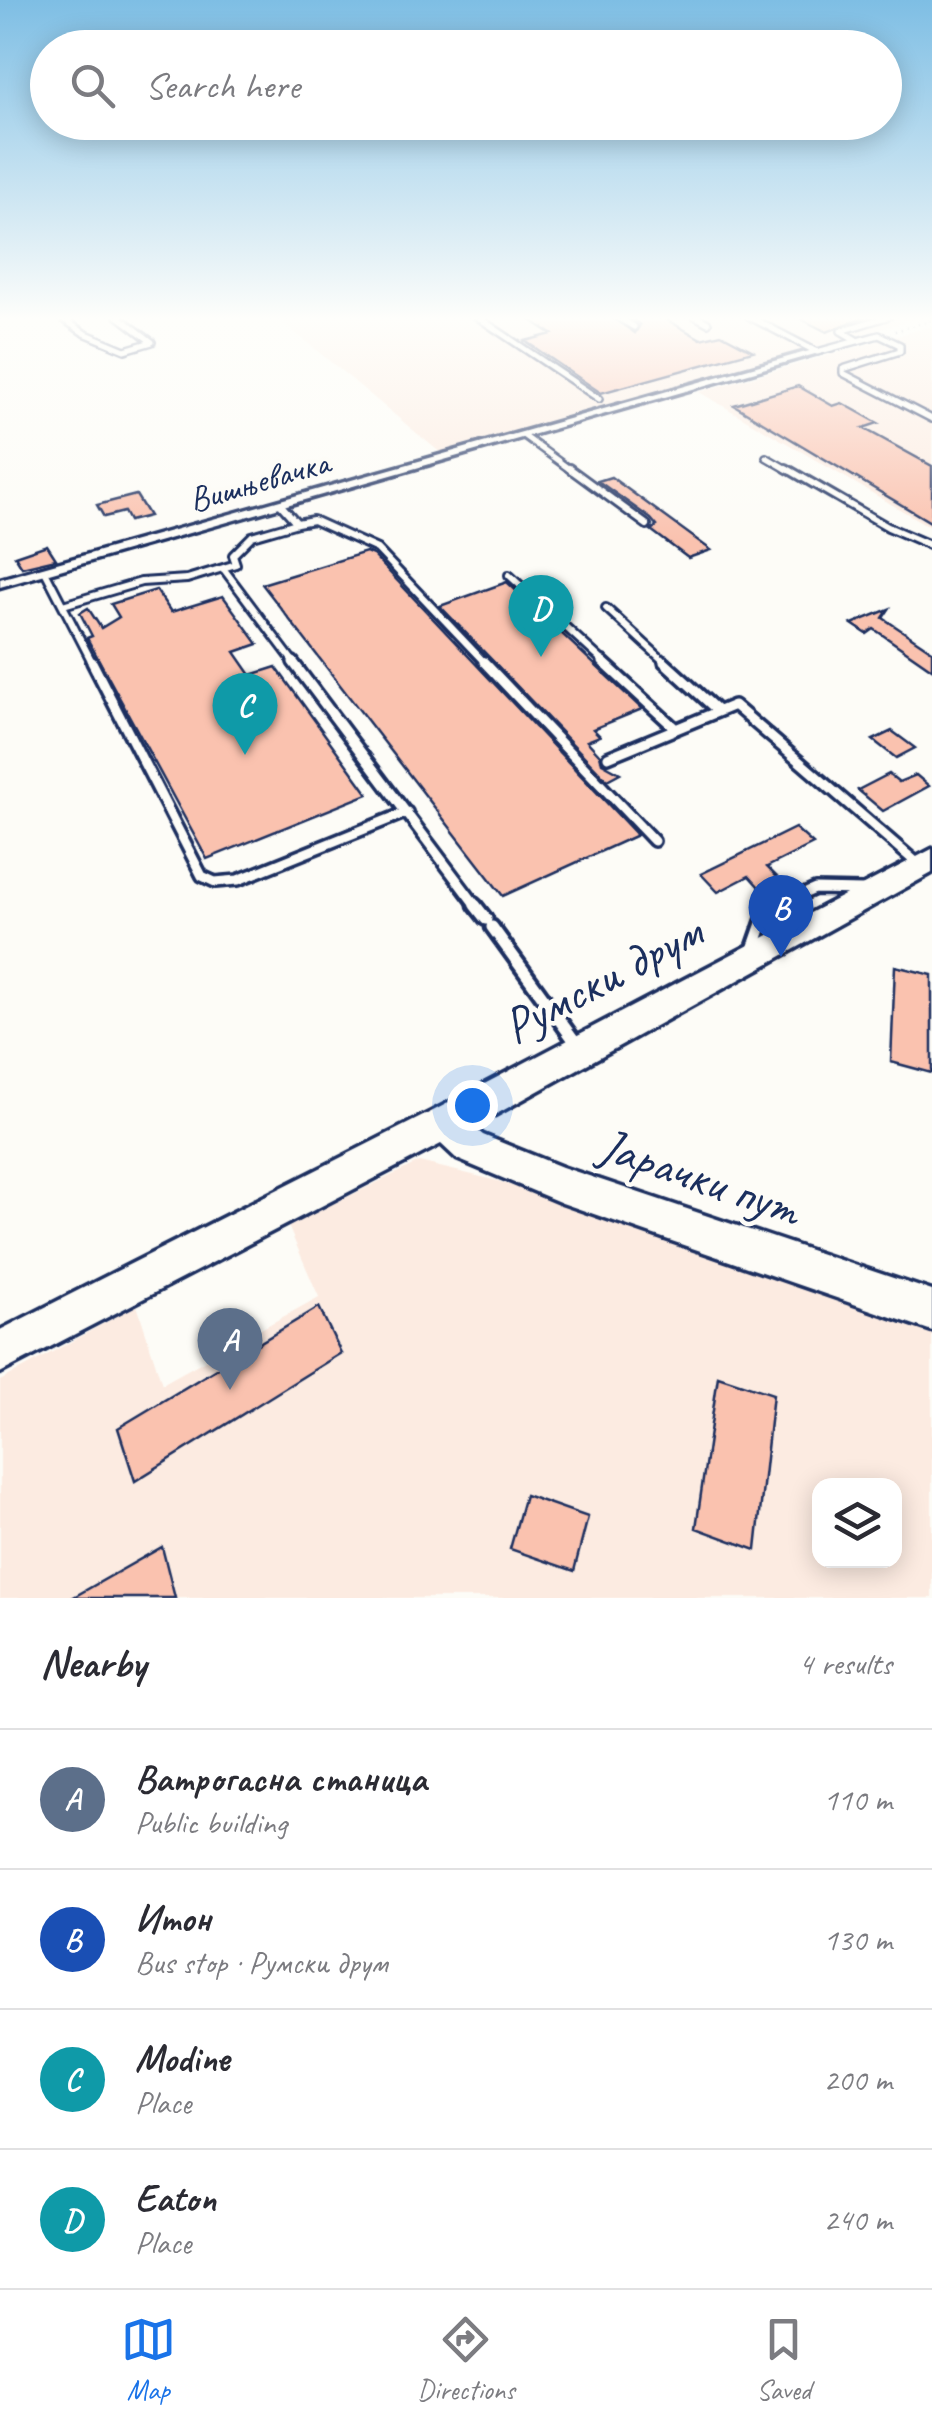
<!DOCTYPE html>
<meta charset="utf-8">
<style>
body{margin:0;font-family:Caveat,sans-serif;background:#f2f2f3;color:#2b2b33}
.controls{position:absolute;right:30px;bottom:30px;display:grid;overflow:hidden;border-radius:20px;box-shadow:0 5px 25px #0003}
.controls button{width:90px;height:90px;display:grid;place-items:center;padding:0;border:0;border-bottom:2px solid #e1e1e2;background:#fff;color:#2b2b33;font:50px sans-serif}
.you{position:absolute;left:472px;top:1105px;width:35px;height:35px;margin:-25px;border:8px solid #fff;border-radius:50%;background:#1a73e8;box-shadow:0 0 0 15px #1a73e833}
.badge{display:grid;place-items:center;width:65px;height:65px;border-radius:50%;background:#1a73e8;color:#fff;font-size:32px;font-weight:700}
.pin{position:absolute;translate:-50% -82px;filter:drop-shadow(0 2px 5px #0008)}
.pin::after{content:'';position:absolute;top:52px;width:35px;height:30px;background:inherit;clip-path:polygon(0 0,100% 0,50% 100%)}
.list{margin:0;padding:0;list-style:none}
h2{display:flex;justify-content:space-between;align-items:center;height:130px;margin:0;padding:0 40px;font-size:42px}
h2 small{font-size:32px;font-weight:400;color:#7c7c81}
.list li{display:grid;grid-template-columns:65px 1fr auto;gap:30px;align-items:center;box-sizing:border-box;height:140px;padding:0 40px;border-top:2px solid #e1e1e2}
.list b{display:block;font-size:38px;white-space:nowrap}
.list p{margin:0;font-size:32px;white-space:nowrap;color:#7c7c81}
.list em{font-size:32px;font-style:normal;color:#7c7c81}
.icon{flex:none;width:55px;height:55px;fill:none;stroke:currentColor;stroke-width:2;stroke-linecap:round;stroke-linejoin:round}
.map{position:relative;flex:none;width:932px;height:1598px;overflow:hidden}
.search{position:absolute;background:#fff;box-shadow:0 5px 25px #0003;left:30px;right:30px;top:30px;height:110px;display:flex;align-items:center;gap:25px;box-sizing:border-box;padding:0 35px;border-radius:55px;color:#7c7c81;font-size:38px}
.sheet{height:690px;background:#fff}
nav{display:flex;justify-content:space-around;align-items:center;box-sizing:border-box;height:140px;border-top:2px solid #e1e1e2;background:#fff;font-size:28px;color:#7c7c81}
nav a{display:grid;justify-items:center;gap:5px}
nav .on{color:#1a73e8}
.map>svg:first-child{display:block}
</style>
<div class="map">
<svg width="932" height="1598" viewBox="0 0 932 1598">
<rect width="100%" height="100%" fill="#fdfcf7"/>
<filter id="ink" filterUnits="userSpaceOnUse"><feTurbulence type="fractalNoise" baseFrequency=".01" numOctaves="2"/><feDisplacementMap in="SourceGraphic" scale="20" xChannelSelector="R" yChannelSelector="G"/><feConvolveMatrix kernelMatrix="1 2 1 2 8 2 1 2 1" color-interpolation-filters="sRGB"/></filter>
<g filter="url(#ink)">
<!-- built -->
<path fill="#fcebe1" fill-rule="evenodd" d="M275,316h650l-483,138z
M932,326v202l-233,-136z
M419,1162l79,19 434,153v264h-932v-217l137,-76 25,79 157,-87 -31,-71zM820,1486h74v74h-74z"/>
<!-- building -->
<path fill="#fac2af" stroke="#1b2f5e" stroke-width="2.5" d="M524,316h86l25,17 5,-8 -11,-9h31l41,23 20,-5 32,17 -152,42 -76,-52 27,-7z
M795,316h72l-40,16z
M798,386l35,20 9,-3 36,20 -15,5 69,38v57l-198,-118z
M611,477l100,73 -23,8 -37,-28 6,-4 -6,-7 -53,-38z
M136,495l13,21 -20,5 -5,-9 -20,5 -7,-12z
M47,545l9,14 -34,8 -7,-11z
M366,552l7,3 264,280 -134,61 -241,-312z
M507,582l135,127 -49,20 7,7 -13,5 13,14 2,8 18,10 -13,7 -167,-174z
M156,590l15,22 52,-16 35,48 -23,8 16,23 25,-8 92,127 -161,65 -120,-221 5,-2 -12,-23 8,-5 13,20 18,-11 -8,-13z
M889,609l-6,9 49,33v18l-58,-40 -7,5 -15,-10z
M892,731l23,17 -19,10 -23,-18z
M889,774l10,8 17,-7 13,11 -46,25 -25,-21z
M795,828l18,16 -46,23 24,24v11l-5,3 -8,-8 -8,2 -21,-23 -31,16 -17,-18z
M895,966l37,9v98l-41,-11z
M319,1307l22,46 -206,128 -17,-53z
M718,1376l55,18 -17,156 -60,-22z
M525,1495l63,22 -14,54 -64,-22z
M162,1547l13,51h-103z"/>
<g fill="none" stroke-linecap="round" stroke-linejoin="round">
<!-- lane-far3 casing -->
<g stroke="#1b2f5e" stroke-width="10">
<path id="lane-far3" d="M59,316l25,17 41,17 27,-8 -34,-26
M476,316l123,83
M616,316l18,11
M695,316l13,7
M748,316l69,36 62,-17 21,10v6l-57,18v4l89,46
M858,341l-17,-10 48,-15
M524,436l48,35
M766,457l24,14"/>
</g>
<!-- lane-far2 casing -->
<g stroke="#1b2f5e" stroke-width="12">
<path id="lane-far2" d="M569,468l78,57
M786,468l102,59 44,19
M297,523l16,-3 64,29 109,115
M223,568l13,-4 -3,-9 19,-19 45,-13 -16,-18
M45,571l48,93
M509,575l97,89
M63,605l78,-23 46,-3 36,-11 72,96
M606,608l61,56"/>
</g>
<!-- lane-far1 casing -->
<g stroke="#1b2f5e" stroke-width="16">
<path id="lane-far1" d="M92,662l110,214 13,6 23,-2 169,-68
M293,662l184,245
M484,662l170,179
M603,662l73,67
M664,662l54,49
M608,757l126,-52 184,159
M797,897l18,-8 47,1"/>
</g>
<!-- lane casing -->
<g stroke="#1b2f5e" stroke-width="19">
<path id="lane" d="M475,905l11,14
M492,927l87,120
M752,952l14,-40 11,-6"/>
</g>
<!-- street casing -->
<g stroke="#1b2f5e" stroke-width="7">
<path id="street" d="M813,350l9,2 -822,235v-8z"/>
</g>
<!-- secondary casing -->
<g stroke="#1b2f5e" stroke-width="7">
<path id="secondary" d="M932,849v24l-459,254 10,8 79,32 370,124v40l-370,-128 -105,-44 -16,-15 -441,229v-43l431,-218z"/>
</g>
<!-- path -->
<path stroke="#1b2f5e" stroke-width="2.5" stroke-dasharray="1 5" stroke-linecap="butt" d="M895,331l37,-11"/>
<!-- lane-far3 -->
<use href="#lane-far3" stroke="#fdfcf7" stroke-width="5"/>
<!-- lane-far2 -->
<use href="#lane-far2" stroke="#fdfcf7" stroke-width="6"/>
<!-- lane-far1 -->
<use href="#lane-far1" stroke="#fdfcf7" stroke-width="9"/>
<!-- lane -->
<use href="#lane" stroke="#fdfcf7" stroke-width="11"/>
<!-- street -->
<use href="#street" fill="#fdfcf7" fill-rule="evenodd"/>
<!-- secondary -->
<use href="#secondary" fill="#fdfcf7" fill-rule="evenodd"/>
</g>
</g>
<!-- sky -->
<linearGradient id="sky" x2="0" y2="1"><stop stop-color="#7ebee4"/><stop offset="0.59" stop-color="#fefefb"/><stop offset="1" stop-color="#fefefb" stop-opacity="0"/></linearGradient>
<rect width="932" height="540" fill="url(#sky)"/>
<g text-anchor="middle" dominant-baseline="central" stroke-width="9" stroke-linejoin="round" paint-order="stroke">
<!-- far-street labels -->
<g font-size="35" fill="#1b2f5e" stroke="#fdfcf7">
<text transform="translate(259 481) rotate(-16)">Вишњевачка</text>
</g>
<!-- near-street labels -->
<g font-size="50" fill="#1b2f5e" stroke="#fdfcf7">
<text transform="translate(602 979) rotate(-28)">Румски друм</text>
<text transform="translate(700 1177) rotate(19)">Јарачки пут</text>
</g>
</g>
</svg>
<div class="controls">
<button><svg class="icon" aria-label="layers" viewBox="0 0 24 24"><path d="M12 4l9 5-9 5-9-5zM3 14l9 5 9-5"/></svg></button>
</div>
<div class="you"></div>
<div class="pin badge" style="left:230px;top:1390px;background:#5c6f8a">A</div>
<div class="pin badge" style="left:781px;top:957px;background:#1a4fb4">B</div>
<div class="pin badge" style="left:245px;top:755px;background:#0f9aa8">C</div>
<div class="pin badge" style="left:541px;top:657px;background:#0f9aa8">D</div>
<div class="search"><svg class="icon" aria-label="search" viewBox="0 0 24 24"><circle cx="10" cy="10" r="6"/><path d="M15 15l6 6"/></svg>Search here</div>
</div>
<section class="sheet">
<h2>Nearby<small>4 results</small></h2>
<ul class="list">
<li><span class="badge" style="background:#5c6f8a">A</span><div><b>Ватрогасна станица</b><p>Public building</p></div><em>110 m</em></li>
<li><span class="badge" style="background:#1a4fb4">B</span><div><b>Итон</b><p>Bus stop · Румски друм</p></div><em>130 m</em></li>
<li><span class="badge" style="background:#0f9aa8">C</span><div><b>Modine</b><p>Place</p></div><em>200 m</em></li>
<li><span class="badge" style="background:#0f9aa8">D</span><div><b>Eaton</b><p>Place</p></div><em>240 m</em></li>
</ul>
</section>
<nav>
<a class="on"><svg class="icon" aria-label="map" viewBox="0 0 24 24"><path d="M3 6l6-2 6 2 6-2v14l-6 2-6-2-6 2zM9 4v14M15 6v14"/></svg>Map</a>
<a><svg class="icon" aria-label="directions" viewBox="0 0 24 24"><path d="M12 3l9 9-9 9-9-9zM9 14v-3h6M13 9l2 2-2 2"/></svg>Directions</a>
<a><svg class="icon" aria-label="saved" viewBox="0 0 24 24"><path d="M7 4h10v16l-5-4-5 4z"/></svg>Saved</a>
</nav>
